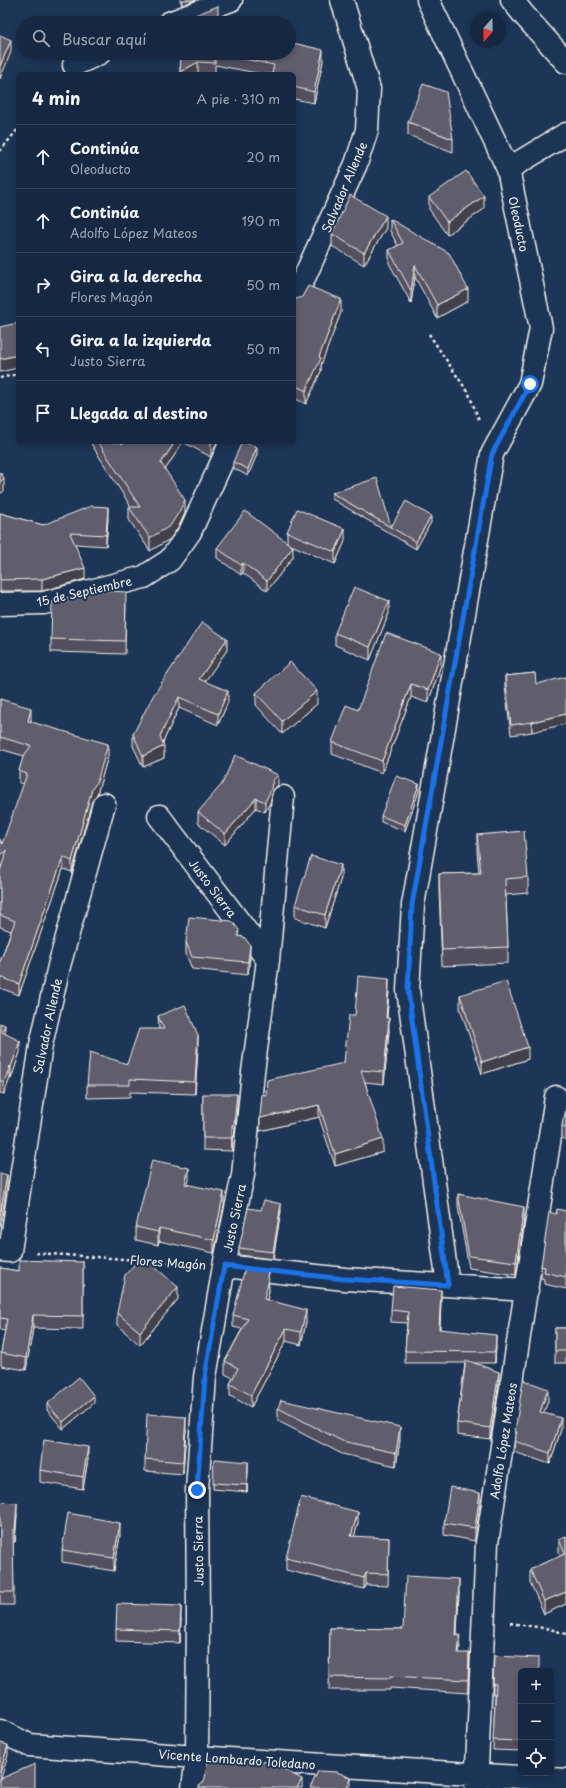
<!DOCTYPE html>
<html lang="es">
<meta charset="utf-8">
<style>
body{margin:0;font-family:"Playpen Sans",sans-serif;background:#23344c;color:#f1f3f6}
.controls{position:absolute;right:12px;bottom:12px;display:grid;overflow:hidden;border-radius:6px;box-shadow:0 2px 6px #0003}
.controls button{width:36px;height:36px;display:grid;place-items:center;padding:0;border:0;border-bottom:1px solid #35445a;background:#162841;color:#f1f3f6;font:20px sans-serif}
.compass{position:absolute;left:470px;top:12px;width:36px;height:36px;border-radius:50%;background:#162841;box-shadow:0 2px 6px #0003;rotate:200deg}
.stop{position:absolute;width:12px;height:12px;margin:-9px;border:3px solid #1a73e8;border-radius:50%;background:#fff}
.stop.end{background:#1a73e8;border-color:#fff;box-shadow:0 1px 4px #0008}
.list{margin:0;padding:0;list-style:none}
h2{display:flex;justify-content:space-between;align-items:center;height:52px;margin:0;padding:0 16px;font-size:17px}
h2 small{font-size:13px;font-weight:400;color:#9ea6b1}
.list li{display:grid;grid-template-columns:26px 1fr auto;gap:12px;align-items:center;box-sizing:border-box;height:64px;padding:0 16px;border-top:1px solid #35445a}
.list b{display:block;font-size:15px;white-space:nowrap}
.list p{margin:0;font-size:13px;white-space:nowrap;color:#9ea6b1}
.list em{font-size:13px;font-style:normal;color:#9ea6b1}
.icon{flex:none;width:22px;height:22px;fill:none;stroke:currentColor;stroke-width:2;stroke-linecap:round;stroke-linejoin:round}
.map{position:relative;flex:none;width:566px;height:1788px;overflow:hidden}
.search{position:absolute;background:#162841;box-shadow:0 2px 6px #0003;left:16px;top:16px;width:280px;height:44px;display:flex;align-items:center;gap:10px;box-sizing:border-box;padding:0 14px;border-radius:22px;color:#9ea6b1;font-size:15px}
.panel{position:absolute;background:#162841;box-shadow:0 2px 6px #0003;left:16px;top:72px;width:280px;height:372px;border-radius:6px}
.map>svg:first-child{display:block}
</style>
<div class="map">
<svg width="566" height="1788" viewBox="0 0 566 1788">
<rect width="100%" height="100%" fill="#1d3557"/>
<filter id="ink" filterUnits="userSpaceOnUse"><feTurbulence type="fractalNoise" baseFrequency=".025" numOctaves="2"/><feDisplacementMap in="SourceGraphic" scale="8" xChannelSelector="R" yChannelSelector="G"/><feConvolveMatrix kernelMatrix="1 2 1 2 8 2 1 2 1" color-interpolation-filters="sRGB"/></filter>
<g filter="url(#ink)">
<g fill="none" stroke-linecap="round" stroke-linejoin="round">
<!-- minor casing -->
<g stroke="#f4f1e8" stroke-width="25">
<path id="minor" d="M428,0l80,169 33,159 -11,56 -38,70 -79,451 -5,85 40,295
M512,0l12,15 42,47
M169,23l62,-23
M74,65l26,-12
M508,169l58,-35
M294,300l62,-136 11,-34 2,-41 -27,-89
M0,604l44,-1 100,-26 26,-17 20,-28 41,-90
M159,816l109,144
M0,1250l10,1 31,-206 18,-79 45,-162
M224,1266l121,13 182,11
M0,1731l29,14 168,12 369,23
M193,1788l4,-31 1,-144 -1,-123 8,-113 19,-111 19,-91 10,-103 15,-112 15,-163
M476,1788l11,-245 69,-446"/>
</g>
<!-- path -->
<path stroke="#f4f1e8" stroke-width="2.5" stroke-dasharray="3 3" stroke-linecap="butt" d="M0,151l18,-22
M429,334l40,60 10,26
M0,378l18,-4
M36,1253l161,11
M510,1623l40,6 16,5"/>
<!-- minor -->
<use href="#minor" stroke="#1d3557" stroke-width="22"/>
</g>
<!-- wall -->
<path fill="#53505e" stroke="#f4f1e8" d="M180,0h15l-13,5z
M181,53h108l34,8 -9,42 -20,-4v-25h-32l-47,-9v9h-35z
M408,122l45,17v13l-45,-17z
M429,197l55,12 -37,26 -18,-26z
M390,219l78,82 -31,17 -22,-41 -4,26 -22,-40v-13l9,-4 -8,-15z
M386,228l-22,37 -32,-19v-12z
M294,299l47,13 -20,53v6l-15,33 -12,-6z
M90,442h31l1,2 1,-2h94l-6,15 -28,-15 -18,28 20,43 -6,13 -9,13 -20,12 -21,-31v-13h2z
M257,454l-9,22 -15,-8v-6z
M332,493l59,34 40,-5 -15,27 -84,-50z
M0,513l43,12 65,-7 -2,28 -31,-2 10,35 -43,12h-42z
M287,532l58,9 -10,23 -44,-19 2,12 -26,34 -24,-18 -2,2 -24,-17v-10l70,-5z
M126,604l-1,50 -74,-2v-13z
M389,613l-19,47 -35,-15v-12z
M227,650l-22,31 23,21 -10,23 -39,-17 -16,34 1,16 -21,9 -10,-21v-12z
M441,665l-13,38 -17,-6 -29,76 -50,-19v-12l26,-32z
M535,673l-3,59 -21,3 -6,-48v-11z
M256,693l61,11 -35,30 -26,-29z
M0,699l31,20v3l77,34 -11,38 -5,7 -20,71 -9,-3 -44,126 -19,-7v-26l11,-31 -11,-4v-56l24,-87 -5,-1v-12l5,-15 -24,-7z
M278,785l-5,5 -3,13 -5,9 -9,-4 -31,37 -27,-22v-11z
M419,791l-14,40 -24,-9v-6z
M477,835l51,42v16l-22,2 2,52v16l-66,3 -3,-76v-16l40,-1 -2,-22z
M341,878l-16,50 -30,-10v-13z
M239,936l11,21 -2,18 -56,-6 -6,-15v-12z
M389,991l-2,27 2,13 -5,53 -19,-2 18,70 -48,14 -16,-49 -59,14 6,-36 78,-32 11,-48z
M460,995l68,64 -46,15 -22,-66z
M158,1016l40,32 -3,46 -65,-2v5l-43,1v-13l40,-21 32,-35z
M0,1023l5,10 15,19 -9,27 -1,-1 -6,16 -4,-1z
M203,1094l34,13 -3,29 -2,1v14l-29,-1z
M566,1114v26l-4,-2v-12z
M189,1180l-2,5 37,20 -10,48 -55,-12 -1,4 -22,-5v-13z
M458,1194l66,25 -8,56 -47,-7 -11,-61z
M261,1210l20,1 -8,48 -34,-4v-7z
M566,1211v78l-22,-5v-5l-3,-1v-12l15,-52z
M83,1262v67l-50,-1 -7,42 -25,-4v-13l4,-22 -5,-1v-62l19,3z
M268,1279l1,12 -2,9 39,22 -5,23 -15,-4 -35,66 -21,-11v-12l3,-6 -8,-4v-13l17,-32 -9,-2v-12z
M178,1299l-38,46 -23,-20v-12z
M441,1301l-1,28 56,17 -1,17h-20l24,20 -9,56 -33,-4v-12l8,-60h-60v-12l2,-28 -16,-1v-12z
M555,1328h11v35h-11z
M548,1401l-5,12 18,16 -11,35 -36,-12 1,-20z
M94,1403l-31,26 -16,-19v-6z
M278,1408l122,32 -4,26 -54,-12 -64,-33z
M186,1429l-3,45 -38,-3v-12z
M88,1459l-5,30 -43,-7v-12z
M248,1469l-1,23 -34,-3v-6z
M0,1502l17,13 -2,27h-2l1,63h-14z
M480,1505l-5,36 -31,-6v-12z
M358,1523l-4,14 35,1 -1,48 -22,-1 -2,4 -78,-19v-12z
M120,1535l-6,36 -52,-9v-12z
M566,1536v68l-22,10 -14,-32v-13l31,-13 -2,-4v-13z
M459,1592l-2,43 3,12 -1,6 10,13 -1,27 -78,-5v2h-61l1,-62 73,1z
M181,1619l-1,24 -64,-2v-12z
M521,1671v80l-28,-1 2,-56h-2v-10z"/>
<!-- shaded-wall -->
<path fill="#43414c" stroke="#f4f1e8" d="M182,0h13l-13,5z
M11,40v12l-11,27v-13z
M323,50v11l-9,42v-11z
M198,62v12h-18v-2z
M484,196v13l-37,26v-13z
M386,216v12l-22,37v-12z
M415,265v12l-4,26v-12z
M468,289v12l-31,17v-13z
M341,299v13l-20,53v6l-15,33v-13z
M18,355v13l-18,4v-13z
M175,442h8l-22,34v-13z
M211,442h6l-6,15z
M257,447v7l-9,22v-7z
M4,478v13l-4,3v-12z
M185,500v13l-6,13 -9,13 -20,12v-13z
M108,507v11l-2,28v-11z
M431,516v6l-15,27v-7z
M345,529v12l-10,23v-12z
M293,547v10l-26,34v-10z
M243,563v10l-2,2v-10z
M85,568v11l-43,12v-12z
M389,601v12l-19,47v-13z
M227,639v11l-28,40v-11z
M441,653v12l-13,38v-13z
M411,684v13l-29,76v-12z
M228,691v11l-10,23v-11z
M317,691v13l-35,30v-13z
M179,697v11l-19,40v-12z
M31,708v11l-3,14v-12z
M566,714v10l-34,8v-10z
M108,744v12l-11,38 -5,7 -20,71v-11l20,-72z
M164,746v12l-21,9v-11z
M278,775v10l-5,5 -3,13 -5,9v-10l8,-22z
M419,784v7l-14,40v-6z
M256,798v10l-31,37v-11z
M7,850v12l-7,5v-12z
M63,857v12l-44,126v-11z
M341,865v13l-16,50v-13z
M250,945v12l-2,18v-13z
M389,979v12l-3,39v-12z
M389,1018v13l-5,53v-12z
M5,1025v12l-3,-5z
M198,1035v13l-3,46v-12z
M20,1041v11l-9,27v-12z
M528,1047v12l-46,15v-12z
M10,1066v12l-6,16v-12z
M237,1094v13l-3,29 -2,1v14v-26z
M319,1105v12l-59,14v-13z
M383,1139v13l-48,14v-12z
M189,1168v12l-4,17v-13z
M7,1175v11l-7,40v-11z
M224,1192v13l-10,48v-13z
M281,1204v7l-8,48v-7z
M524,1207v12l-8,56v-13z
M159,1228v13l-1,4v-13z
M268,1271l1,20 -5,20v-12z
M178,1287v12l-38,46v-13z
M441,1290v11l-2,39v-11z
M306,1310v12l-5,23v-13z
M33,1315v13l-7,42v-12z
M286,1329v12l-35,66v-12z
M496,1335v11l-1,17v-11z
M499,1372v11l-9,56v-11z
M548,1389v12l-8,22v-11z
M94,1396v7l-31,26v-7z
M186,1417v12l-3,45v-12z
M561,1418v11l-11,35v-11z
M400,1427v13l-4,26v-13z
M88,1447v12l-5,30v-12z
M248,1462v7l-1,23v-7z
M480,1493v12l-5,36v-13z
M17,1503v12l-2,27v-12z
M358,1512v11l-7,25v-12z
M120,1523v12l-6,36v-13z
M366,1573v12l-2,4v-11z
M459,1579v13l-3,55v-12z
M566,1592v12l-22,10v-13z
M181,1606v13l-1,24v-12z
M469,1653v13l-1,27v-13z
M8,1745v10l-8,27v-9z
M351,1778v7l-1,3h-3z
M302,1779v9h-5z"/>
<!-- building -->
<path fill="#605d6d" stroke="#f4f1e8" d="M218,6v17h-35v-3z
M0,35l11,5 -11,26z
M289,42l34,8 -9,42 -20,-5v-13h-22l2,-9 -59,-12v10l-17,-1 -18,10 1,-19h108z
M423,84l23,8 7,47 -45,-17z
M466,171l18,25 -37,26 -18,-25z
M350,195l36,21 -22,37 -32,-19z
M390,219l59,34 19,36 -31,16 -22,-40 -4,26 -22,-41 14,-7z
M308,286l33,13 -22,58 2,1 -15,33 -12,-6v-86h2l6,-2z
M18,323v32l-18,4v-32z
M98,442h23l1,2 1,-2h52l-14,21 24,37 -6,12 -9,14 -20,12 -21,-31h11z
M242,442h2l13,5 -9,22 -15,-7z
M0,472l4,6 -4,4z
M377,478l14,49 15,-26 25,15 -15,26 -84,-49z
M91,506l17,1 -2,28 -36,-2 15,35 -43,11 -42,1v-67l43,12z
M297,509l48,20 -10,23 -48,-20z
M245,511l48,36 -26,34 -24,-18 -2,2 -24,-17z
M354,587l35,14 -19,46 -35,-14z
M95,590l31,2 -1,49 -74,-2 1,-37z
M202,622l25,17 -28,40 29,12 -10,23 -39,-17 -19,39 4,10 -21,10 -10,-22 20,-38z
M386,633l55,20 -13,37 -17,-6 -29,77 -50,-19 14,-37 12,5z
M290,662l27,29 -35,30 -26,-28z
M535,673l1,11 30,-7v37l-34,8 -21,3 -6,-49z
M0,699l31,9 -3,13 80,23 -11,38 -5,7 -20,72 -9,-4 -44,127 -19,-7v-15l15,-41 -15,-6v-44l7,-21 -7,5v-16l2,5 25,-70 -8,-3 4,-14 8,-11 -31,-9z
M235,755l43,20 -5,5 -3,12 -5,10 -9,-4 -31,36 -27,-22 24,-28z
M396,776l23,8 -14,41 -24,-9z
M524,831l4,46 -23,2 3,68 -66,3 -3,-76 42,-1 -4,-38z
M311,856l30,9 -16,50 -30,-10z
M189,917l43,4 7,9 -1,6 6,1 6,8 -2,17 -56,-5 -6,-15z
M358,976l31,3 -3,39h3l-5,54 -23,-2 22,69 -48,15 -16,-49 -59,13 2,-24 4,1 1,-15 77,-17 5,-48h6z
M506,981l22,66 -46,15 -22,-67z
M185,1005l13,30 -3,47 -65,-3v6h-43l3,-33 37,12 12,-35h25l-6,-13z
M0,1023l5,2 -3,7 18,9 -9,26 -1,-1 -6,16 -4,-1z
M203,1094h34l-3,30 -2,1v13h-29z
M566,1114v14l-4,-2 1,-7z
M152,1160l37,8 -4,16 39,8 -10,48 -55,-12 -1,4 -22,-5z
M0,1173l7,2 -7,40z
M458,1194l66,13 -8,55 -47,-6z
M264,1200l17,4 -8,48 -34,-4 9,-40 13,2z
M557,1209l9,2v66l-22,-5 1,-5 -4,-1 8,-54 7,2z
M142,1256l36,31 -38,45 -23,-19 8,-38z
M19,1260l64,2v54l-50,-1 -7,43 -25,-5 6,-34 -7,-1v-50l19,3z
M245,1268l23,3 -1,7 2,1 -5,20 42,11 -5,22 -15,-3 -35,66 -21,-11 8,-16 -13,-7 23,-42 -15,-4z
M393,1286l48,4 -2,39 57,6 -1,17 -90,-1 3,-39 -17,-2z
M555,1328h11v23h-11z
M466,1360l33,12 -9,56 -33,-5z
M79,1377l15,19 -31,26 -16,-18z
M523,1380l25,9 -8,23 21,6 -11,35 -36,-12 3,-9h-2z
M281,1400l119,27 -4,26 -54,-12 -64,-33z
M147,1414l39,3 -3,45 -38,-3z
M44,1440l44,7 -5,30 -43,-7z
M214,1459l34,3 -1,23 -34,-2z
M450,1487l30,6 -5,35 -31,-5z
M301,1497l57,15 -7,24 38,2 -1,36 -22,-1 -2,5 -78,-20z
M0,1502l17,1 -2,27h-2l1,62h-14z
M68,1513l52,10 -6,35 -52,-8z
M566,1536v56l-22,9 -14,-32 35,-15 -6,-15z
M406,1576l53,3 -3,56h4l-2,18h11l-1,27 -78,-4v2l-61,-1 1,-49 73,1z
M117,1604l64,2 -1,25 -64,-2z
M494,1656l45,2v13h-18v70l-28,-1 3,-56h-3z
M0,1743l8,2 -8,28z
M208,1758l61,4 33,17 -5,9h-98v-2l4,-3 2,-5z
M35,1764v24h-35v-9z
M318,1771l19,1 14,6 -4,10h-37z"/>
</g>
<g fill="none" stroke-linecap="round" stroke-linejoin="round" filter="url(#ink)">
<!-- route -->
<path stroke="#1a73e8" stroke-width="5" d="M197,1490l8,-113 19,-111 121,13 103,6 -40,-295 4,-85 80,-451 38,-70"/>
</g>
<g text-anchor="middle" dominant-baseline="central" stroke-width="4" stroke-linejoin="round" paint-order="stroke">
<!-- street labels -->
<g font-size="12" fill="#f4f1e8" stroke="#1d3557">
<text transform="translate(344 187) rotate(-67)">Salvador Allende</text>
<text transform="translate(519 224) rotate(78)">Oleoducto</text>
<text transform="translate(84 591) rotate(-13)">15 de Septiembre</text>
<text transform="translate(213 888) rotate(53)">Justo Sierra</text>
<text transform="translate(47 1026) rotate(-78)">Salvador Allende</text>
<text transform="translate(234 1218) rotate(-78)">Justo Sierra</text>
<text transform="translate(168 1262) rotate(4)">Flores Magón</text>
<text transform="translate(503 1441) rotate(-81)">Adolfo López Mateos</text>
<text transform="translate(198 1551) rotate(-91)">Justo Sierra</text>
<text transform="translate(237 1759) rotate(4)">Vicente Lombardo Toledano</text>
</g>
</g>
</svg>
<div class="controls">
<button>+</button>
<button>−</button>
<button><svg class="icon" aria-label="locate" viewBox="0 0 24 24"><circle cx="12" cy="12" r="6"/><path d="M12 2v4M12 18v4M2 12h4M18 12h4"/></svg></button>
</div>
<svg class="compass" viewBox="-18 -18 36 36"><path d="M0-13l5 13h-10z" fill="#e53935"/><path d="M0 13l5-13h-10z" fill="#9ea6b1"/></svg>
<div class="stop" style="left:530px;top:384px"></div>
<div class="stop end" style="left:197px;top:1490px"></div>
<div class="search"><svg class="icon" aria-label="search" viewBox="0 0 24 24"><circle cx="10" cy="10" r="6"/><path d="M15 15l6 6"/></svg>Buscar aquí</div>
<section class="panel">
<h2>4 min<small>A pie · 310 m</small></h2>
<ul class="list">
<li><svg class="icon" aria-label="ahead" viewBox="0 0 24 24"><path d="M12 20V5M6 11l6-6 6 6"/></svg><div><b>Continúa</b><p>Oleoducto</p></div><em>20 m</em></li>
<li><svg class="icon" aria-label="ahead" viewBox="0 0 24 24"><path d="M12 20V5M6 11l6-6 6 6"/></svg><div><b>Continúa</b><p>Adolfo López Mateos</p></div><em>190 m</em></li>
<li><svg class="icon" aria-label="right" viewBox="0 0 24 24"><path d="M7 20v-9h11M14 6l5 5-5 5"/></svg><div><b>Gira a la derecha</b><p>Flores Magón</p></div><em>50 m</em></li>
<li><svg class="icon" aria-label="left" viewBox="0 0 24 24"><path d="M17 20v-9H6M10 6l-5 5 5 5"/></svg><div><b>Gira a la izquierda</b><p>Justo Sierra</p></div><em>50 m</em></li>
<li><svg class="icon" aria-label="arrive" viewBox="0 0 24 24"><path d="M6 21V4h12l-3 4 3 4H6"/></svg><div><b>Llegada al destino</b></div></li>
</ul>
</section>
</div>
